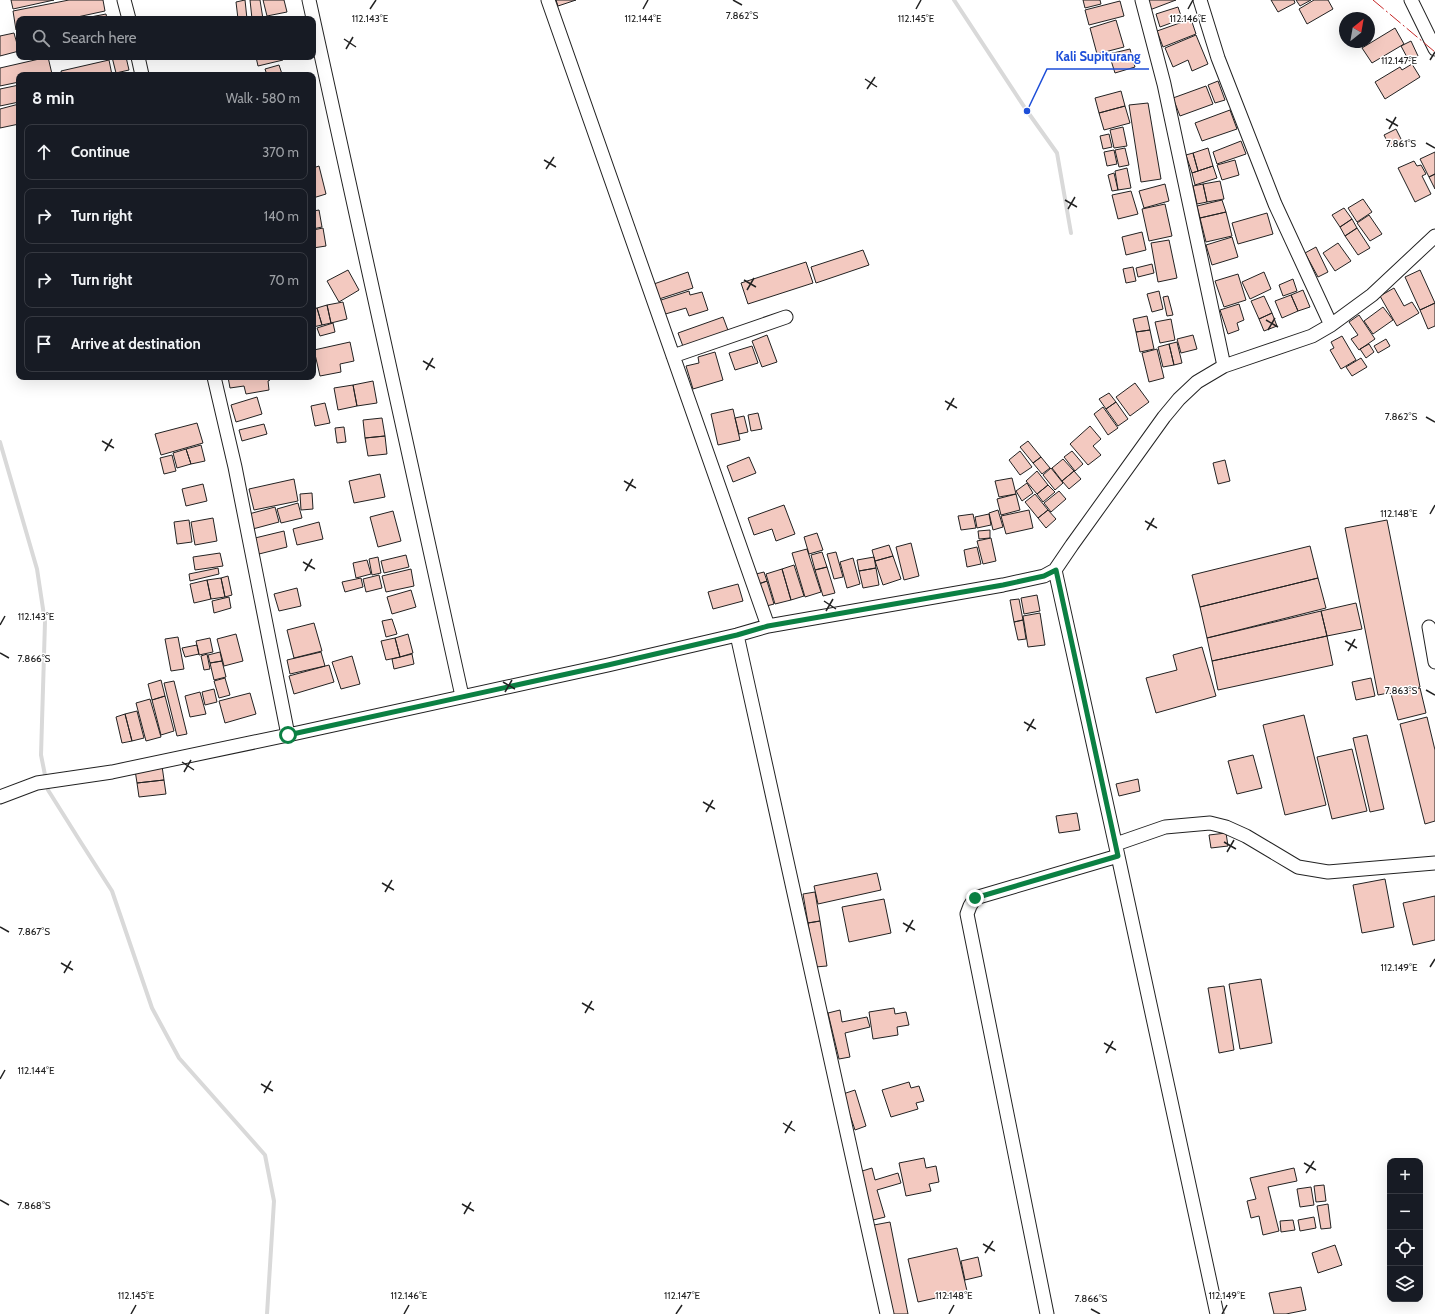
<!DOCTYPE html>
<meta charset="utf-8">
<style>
body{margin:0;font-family:Cabin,sans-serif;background:#20242c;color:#f1f3f6}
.controls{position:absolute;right:12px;bottom:12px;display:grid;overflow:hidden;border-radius:8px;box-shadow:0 4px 16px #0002}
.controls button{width:36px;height:36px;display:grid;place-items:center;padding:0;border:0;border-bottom:1px solid #363941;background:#171b24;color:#f1f3f6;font:20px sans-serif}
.compass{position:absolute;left:1339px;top:12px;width:36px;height:36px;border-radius:50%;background:#171b24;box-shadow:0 4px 16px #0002;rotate:31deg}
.stop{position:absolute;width:12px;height:12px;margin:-9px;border:3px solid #0b8043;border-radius:50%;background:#fff}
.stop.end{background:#0b8043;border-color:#fff;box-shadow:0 1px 4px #0008}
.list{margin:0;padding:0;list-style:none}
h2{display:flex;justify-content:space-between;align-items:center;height:52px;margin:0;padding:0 16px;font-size:17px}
h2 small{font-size:13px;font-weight:400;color:#9ea1a6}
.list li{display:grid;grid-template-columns:26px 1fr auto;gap:12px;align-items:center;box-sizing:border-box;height:56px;margin:0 8px 8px;padding:0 8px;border:1px solid #363941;border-radius:8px}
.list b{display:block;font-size:15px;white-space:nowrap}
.list em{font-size:13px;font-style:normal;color:#9ea1a6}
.icon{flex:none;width:22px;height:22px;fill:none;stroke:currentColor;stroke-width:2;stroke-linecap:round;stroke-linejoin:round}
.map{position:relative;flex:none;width:1435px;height:1314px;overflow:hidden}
.search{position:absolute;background:#171b24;box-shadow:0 4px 16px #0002;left:16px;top:16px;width:300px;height:44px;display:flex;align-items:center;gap:10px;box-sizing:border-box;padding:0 14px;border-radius:8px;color:#9ea1a6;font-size:15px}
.panel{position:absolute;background:#171b24;box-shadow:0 4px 16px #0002;left:16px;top:72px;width:300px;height:308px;border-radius:8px}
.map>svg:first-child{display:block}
</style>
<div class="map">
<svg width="1435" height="1314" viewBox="0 0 1435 1314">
<rect width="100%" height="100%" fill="#fff"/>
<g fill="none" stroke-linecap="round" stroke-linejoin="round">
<!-- stream -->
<path stroke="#d9d9d9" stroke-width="4" d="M954,0l73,111 30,42 14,80
M0,442l37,127 8,53 -4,133 7,35 32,51 32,50 40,117 27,50 86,97 9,46 -7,113"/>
</g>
<!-- building -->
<path fill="#f3c9c0" stroke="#222" d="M11,0h43l-41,9z
M69,0h34l2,11 -37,8h-49v10l-3,1 -3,-19z
M245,0l2,19h-9l-2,-17z
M250,0h10l3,19h-11z
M263,0h21l3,12 -20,4z
M556,0h20l-18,6z
M1083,0h17l1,4 -16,4z
M1143,0h33l-29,11z
M1271,0h23l1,3 -17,9z
M1296,0h15l-11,6z
M1314,0h14l5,9 -26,15 -8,-15z
M1120,1l4,15 -35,9 -4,-15z
M1178,7l4,12 -22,8 -4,-13z
M106,14l1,5h-27z
M1191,19l5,15 -33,13 -6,-16z
M1116,20l8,27 -27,7 -7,-26z
M1395,28l9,16 -32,19 -10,-15z
M14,33l5,18 -19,5v-20z
M1196,35l12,29 -16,7 -4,-11 -15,7 -8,-19z
M1411,41l7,15 -9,5 -8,-15z
M1130,49l5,18 -20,6 -6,-19z
M48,57l4,17 -33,1v7l-19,4v-18z
M112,57h14l3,13 -13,3z
M256,57h26l1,3 -25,6z
M109,60l3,15h-50l-1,-4z
M1412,64l8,13 -35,22 -10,-17 25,-15 2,3z
M279,65l3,9 -15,1 -2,-6z
M1218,81l7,19 -10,3 -7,-18z
M19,85v17l-19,4v-17z
M1206,86l7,18 -33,12 -7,-18z
M1121,91l4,15 -26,7 -4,-15z
M1148,103l13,76 -20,3 -12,-77z
M19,104v20l-19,4v-19z
M1125,106l5,17 -26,7 -5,-17z
M1230,110l7,19 -35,12 -7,-18z
M1123,127l4,19 -13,2 -4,-18z
M1396,129l6,12 -12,6 -6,-12z
M1109,134l3,13 -9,2 -3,-13z
M1241,141l5,13 -29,10 -4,-12z
M1125,148l4,17 -10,2 -4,-17z
M1208,148l5,18 -15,5 -5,-18z
M1114,150l3,14 -10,2 -3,-14z
M1435,152v22l-6,3 -9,-18z
M1193,153l5,18 -6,2 -6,-18z
M1235,160l4,15 -17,5 -5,-15z
M1414,161l3,5 4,-1 5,9 -4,2 9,18 -16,8 -17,-34z
M319,166l7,28 -13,4v-30z
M1213,166l4,12 -22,7 -3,-12z
M1127,168l4,20 -13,2 -3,-19z
M1114,173l4,17 -6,1 -4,-16z
M1435,174v15l-6,-12z
M1220,181l4,18 -17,3 -4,-18z
M1165,184l4,17 -25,7 -5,-17z
M1203,184l4,18 -10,2 -4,-18z
M1131,191l7,23 -20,5 -6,-24z
M1363,199l9,13 -15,10 -9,-14z
M1222,200l4,12 -26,6 -3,-12z
M1165,204l7,32 -23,5 -7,-32z
M1344,208l8,11 -12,8 -8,-12z
M319,210l3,17 -9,2v-18z
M1226,212l6,24 -26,6 -6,-24z
M1267,213l6,21 -35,10 -6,-21z
M1369,215l13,19 -12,7 -13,-18z
M1352,219l5,9 -12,8 -5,-9z
M323,228l3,18 -13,2v-18z
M1357,228l13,20 -12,7 -13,-19z
M1142,232l4,18 -20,5 -4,-18z
M1232,237l6,20 -26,8 -6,-20z
M1169,240l8,38 -19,4 -7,-39z
M1338,243l13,18 -16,10 -12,-18z
M1316,247l12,25 -10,5 -13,-24z
M863,250l6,15 -53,18 -5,-16z
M806,262l7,21 -65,21 -7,-21z
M1152,264l2,9 -16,4 -2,-9z
M1133,267l3,14 -10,2 -3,-14z
M348,270l11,20 -20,12 -12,-21z
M1420,270l15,33 -15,7 -15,-33z
M688,272l5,16 -37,12 -5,-15z
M1264,272l7,17 -21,10 -8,-17z
M1238,274l8,26 -22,7 -9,-26z
M1293,279l4,12 -14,5 -4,-11z
M1394,288l10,18 8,-4 7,11 -22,13 -17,-30z
M1303,290l7,17 -12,4 -7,-16z
M689,291l1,4 12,-3 6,18 -19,6 -3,-8 -24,7 -4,-14z
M1159,291l4,18 -11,3 -5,-18z
M1291,295l7,16 -16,7 -7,-17z
M1168,296l5,19 -6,1 -4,-19z
M1264,296l8,17 -13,6 -8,-18z
M343,302l4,17 -16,4 -4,-18z
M1435,303v23l-7,3 -8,-19z
M1239,304l5,16 -7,3 2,7 -11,4 -8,-24z
M327,305l4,18 -9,2 -5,-17z
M1383,307l10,13 -20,14 -9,-13z
M317,308l5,17 -9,2v-18z
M1272,313l5,13 -13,5 -5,-12z
M1359,315l16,24 -16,11 -8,-11 7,-4 -9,-13z
M1147,316l3,14 -14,2 -3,-13z
M723,317l6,16 -45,16 -6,-16z
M1171,319l4,21 -15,3 -5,-21z
M333,323l2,9 -15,4 -3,-8z
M1150,330l4,19 -14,3 -4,-20z
M767,335l10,27 -15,5 -10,-26z
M1193,335l4,14 -16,4 -4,-14z
M1342,336l14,24 -15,9 -11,-19 4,-2 -3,-6z
M1386,339l4,7 -12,7 -4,-7z
M350,342l4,19 -14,3 1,8 -21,4 -6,-26z
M1177,342l5,21 -8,2 -5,-21z
M1169,344l5,21 -11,2 -5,-20z
M1369,344l5,8 -8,6 -6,-9z
M752,346l6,17 -23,7 -6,-17z
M1157,349l7,29 -15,4 -7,-29z
M715,352l8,28 -30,9 -7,-23 13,-3 -1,-6z
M1361,358l6,9 -15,9 -6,-9z
M228,377h42v3l-2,1 1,9 -23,4 -2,-8 -14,2z
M373,381l4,22 -20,3 -4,-21z
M1135,383l14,19 -19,14 -14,-19z
M353,385l4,21 -19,4 -4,-22z
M1109,393l7,9 -10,7 -7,-10z
M257,397l5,17 -26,8 -5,-17z
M1116,402l12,17 -10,7 -12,-17z
M325,403l5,20 -15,3 -4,-20z
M1103,407l15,21 -10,7 -14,-21z
M733,409l7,31 -22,5 -7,-31z
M758,413l4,16 -11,2 -3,-16z
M744,416l4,16 -9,2 -4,-16z
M382,418l3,18 -20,2 -2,-18z
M197,423l6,20 -42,12 -6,-21z
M264,424l3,10 -25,7 -3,-11z
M1090,426l11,13 -8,7 8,9 -13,10 -18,-21z
M344,427l2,15 -9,1 -2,-15z
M385,436l2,18 -19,2 -3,-18z
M1028,441l13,16 -8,6 -13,-16z
M201,445l4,16 -14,3 -5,-15z
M186,449l5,15 -14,4 -4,-15z
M1020,451l12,16 -12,8 -11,-15z
M1072,451l11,13 -8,7 -11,-14z
M172,455l4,16 -12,3 -4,-16z
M749,457l7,16 -23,9 -6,-16z
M1041,457l9,11 -8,6 -9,-11z
M1063,459l11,12 -12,10 -10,-13z
M1225,460l5,21 -12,3 -5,-21z
M1051,468l12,15 -8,7 -12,-15z
M1037,471l11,14 -11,9 -11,-13z
M1074,471l7,8 -12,10 -7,-8z
M380,474l5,23 -31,6 -5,-22z
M1012,478l4,16 -17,3 -4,-16z
M294,479l4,22 -44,9 -5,-21z
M1027,483l6,10 -11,8 -6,-10z
M203,484l4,17 -21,5 -4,-17z
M1048,485l7,7 -12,10 -6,-8z
M1059,491l7,8 -15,13 -7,-9z
M312,493l1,16 -12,1 -1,-16z
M1016,494l4,16 -19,5 -4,-16z
M1035,494l13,16 -10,8 -13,-16z
M298,503l4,15 -21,5 -4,-14z
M784,505l11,29 -19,7 -4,-12 -18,6 -6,-17z
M275,507l4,15 -30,8 -4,-15z
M998,510l5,17 -10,3 -4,-17z
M1029,510l4,18 -27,6 -5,-18z
M1048,510l8,9 -10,9 -8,-10z
M393,511l8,30 -23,6 -8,-30z
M973,514l3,14 -15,2 -3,-14z
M989,514l2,11 -14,3 -2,-11z
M213,518l4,23 -22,4 -4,-23z
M189,520l3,22 -15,2 -3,-22z
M1387,520l33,167 -42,8 -33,-167z
M319,522l4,17 -26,6 -4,-16z
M990,530v8l-11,1 -1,-8z
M284,531l3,16 -28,7 -4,-16z
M817,533l6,17 -14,4 -5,-17z
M991,538l5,23 -13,3 -6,-23z
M911,543l8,33 -15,4 -8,-33z
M889,545l4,11 -18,5 -3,-11z
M1310,546l8,32 -118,29 -8,-32z
M977,547l4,17 -14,3 -3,-17z
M807,549l14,43 -16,5 -13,-44z
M822,552l5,15 -12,3 -4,-15z
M836,552l7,25 -9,2 -7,-25z
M220,553l3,13 -28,4 -2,-13z
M406,555l3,12 -25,6 -3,-12z
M893,556l8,23 -18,6 -8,-24z
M378,557l3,16 -9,2 -3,-16z
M874,557l2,11 -17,3 -2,-11z
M853,558l7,26 -13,4 -7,-26z
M367,560l4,14 -15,4 -3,-15z
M794,565l10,31 -13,4 -9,-31z
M827,567l8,26 -12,3 -8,-26z
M218,568l1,6 -29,7 -1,-7z
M876,568l3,17 -16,3 -4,-17z
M411,569l3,17 -28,6 -4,-16z
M782,569l9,31 -16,4 -9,-30z
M764,572l3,9 -11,4 -4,-10z
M379,575l3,13 -16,4 -3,-13z
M228,576l4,19 -7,2 -4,-19z
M221,578l4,19 -14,2 -4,-19z
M361,578l2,9 -18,5 -3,-10z
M1318,578l8,30 -119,30 -7,-31z
M207,580l4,19 -17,4 -4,-19z
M767,581l7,23 -11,3 -7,-22z
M738,584l5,17 -30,8 -5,-17z
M297,588l4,18 -22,5 -5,-17z
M411,590l5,17 -24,7 -5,-17z
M1037,595l3,16 -16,3 -3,-16z
M229,597l2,11 -17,5 -2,-12z
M1019,599l4,21 -9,2 -4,-22z
M1356,603l6,26 -35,7 -6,-25z
M1321,611l6,25 -115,25 -5,-23z
M1040,613l5,32 -17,2 -5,-31z
M392,619l5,15 -11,3 -4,-16z
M1023,620l3,19 -8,1 -4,-18z
M314,623l8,28 -28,7 -7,-28z
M236,634l7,27 -19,5 -7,-27z
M408,634l5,19 -13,4 -5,-19z
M1327,636l6,29 -115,25 -6,-29z
M178,637l6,32 -13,2 -6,-32z
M210,638l3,14 -14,3 -3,-14z
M395,638l5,19 -14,3 -5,-19z
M197,645l2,9 -14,3 -3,-9z
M1202,647l14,49 -60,17 -10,-35 31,-8 -4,-15z
M220,652l2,9 -12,2 -2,-8z
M321,652l4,14 -35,8 -3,-14z
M207,654l3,15 -6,1 -3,-14z
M412,654l2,10 -20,5 -2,-10z
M352,656l8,28 -19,5 -9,-27z
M222,661l4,16 -12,3 -4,-17z
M329,665l5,17 -40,12 -5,-18z
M225,678l5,17 -11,3 -5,-17z
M1371,678l4,18 -19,4 -4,-18z
M161,680l4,16 -13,4 -4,-16z
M174,681l13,53 -10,2 -13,-53z
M1420,688l6,25 -28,7 -7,-26z
M214,689l3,13 -12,3 -3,-13z
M200,692l6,22 -16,3 -5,-21z
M250,693l6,21 -31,9 -6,-22z
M165,696l9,35 -13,4 -9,-35z
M150,699l11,38 -15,4 -10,-38z
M137,711l7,27 -12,3 -7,-27z
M125,714l7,27 -10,2 -6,-26z
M1304,715l22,90 -41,10 -22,-90z
M1427,717l8,33v71l-10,3 -25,-100z
M1367,735l17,74 -14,3 -17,-74z
M1352,749l15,62 -35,8 -15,-62z
M1253,755l9,33 -25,6 -9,-33z
M162,766l2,14 -27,3 -2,-13z
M1138,779l2,12 -21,5 -3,-12z
M164,780l2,14 -27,3 -2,-14z
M1077,813l3,17 -21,3 -3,-17z
M1226,833l2,13 -17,2 -2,-13z
M877,873l4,17 -63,14 -4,-18z
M1385,879l9,48 -32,6 -9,-48z
M815,892l5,29 -12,2 -5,-29z
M1435,896v44l-22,5 -10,-42z
M884,899l7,34 -42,9 -7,-35z
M820,921l7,45 -12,1 -7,-44z
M1261,979l11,64 -32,6 -11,-65z
M1224,986l10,64 -15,3 -11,-65z
M894,1008l1,6 11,-2 3,13 -12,2 1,8 -25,4 -4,-27z
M840,1010l2,12 25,-5 3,10 -25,6 5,24 -11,2 -11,-46z
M909,1082l2,6 8,-2 5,15 -8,2 2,6 -27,8 -9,-27z
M855,1090l11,36 -11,4 -12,-36z
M924,1158l2,10 10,-2 3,16 -10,2 2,7 -25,5 -7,-33z
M872,1168l3,12 23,-7 3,10 -24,7 8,27 -12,3 -14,-48z
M1294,1168l3,13 -29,6 11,44 -16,4 -4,-19 -8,2 -4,-17 9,-2 -6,-21z
M1324,1185l2,16 -10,1 -2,-16z
M1311,1187l3,18 -14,2 -3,-18z
M1328,1204l3,24 -10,1 -4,-23z
M1314,1217l2,11 -16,3 -2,-11z
M1293,1220l2,10 -14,2 -1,-11z
M890,1222l18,92h-16l-18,-89z
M1335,1245l7,20 -24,8 -6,-20z
M957,1248l10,43 -49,11 -10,-43z
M978,1257l4,19 -17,4 -4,-19z
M1301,1287l5,23 -20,4h-12l-5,-21z"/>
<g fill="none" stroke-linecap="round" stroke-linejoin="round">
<!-- minor casing -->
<g stroke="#222" stroke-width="15">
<path id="minor" d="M124,0l5,19
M309,0l153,696
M548,0l220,626
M1142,0l22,84 60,282
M1200,0l18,58 57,146 56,121
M1411,0l24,49
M138,57l4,18
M673,356l113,-39
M214,377l21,90 53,268
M1429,627l6,35
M737,635l150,679
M0,797l37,-14 75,-11 176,-37 320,-70 129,-30 31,-9 235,-41 41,-9 11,-6 17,-25 92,-128 15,-18 18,-17 27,-16 88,-30 19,-11 41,-30 63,-59
M1116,844l49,-17 45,-4 16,4 20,9 52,31 30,5 107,-9
M1118,856l99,458
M1047,1314l-80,-400 3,-8 5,-8 143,-42 -63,-286"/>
</g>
<!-- minor -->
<use href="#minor" stroke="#fff" stroke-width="13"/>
<!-- power -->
<path stroke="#c62828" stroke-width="1" stroke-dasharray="14 3 2 3" stroke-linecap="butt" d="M1373,0l62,52"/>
</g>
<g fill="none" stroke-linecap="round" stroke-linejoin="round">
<!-- route -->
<path stroke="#0b8043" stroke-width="5" d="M288,735l320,-70 129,-30 31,-9 235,-41 41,-9 12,-6 62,286 -143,42"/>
</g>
<!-- ticks -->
<path fill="none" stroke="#222" stroke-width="1.5" d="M733,0l9,5M370,9l6,-9M643,9l5,-9M916,9l5,-9M1188,9l5,-9M344,39l12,8M346,49l7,-12M1430,60l5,-8M865,79l12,8M867,89l8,-12M1386,119l12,7M1389,129l7,-12M1426,143l9,5M544,160l12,7M546,169l8,-12M1065,200l12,7M1068,209l7,-12M744,280l12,7M747,290l7,-12M1266,320l12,7M1268,330l7,-12M423,361l12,7M426,370l7,-12M945,401l12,7M947,410l7,-12M1426,417l9,5M102,441l12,7M105,451l7,-12M624,481l12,7M626,491l7,-12M1430,514l5,-9M1145,521l12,7M1147,530l7,-12M303,562l12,7M305,571l7,-12M824,601l12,8M826,611l7,-12M0,625l5,-9M1345,641l12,7M1348,651l7,-12M0,653l9,5M503,682l12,7M1426,690l9,5M505,692l7,-12M1024,722l12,7M1027,731l7,-12M182,762l12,8M184,772l7,-12M703,802l12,7M706,812l7,-12M1224,842l12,7M1227,852l7,-12M382,883l12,7M385,892l7,-12M903,923l12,7M0,927l9,5M906,932l7,-12M61,963l12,7M1430,967l5,-8M64,973l7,-12M582,1003l12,7M585,1013l7,-12M1104,1043l12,7M1106,1053l7,-12M0,1079l5,-9M261,1084l12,7M264,1093l7,-12M783,1123l12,8M785,1133l7,-12M1304,1163l12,7M1306,1173l8,-12M0,1200l9,5M462,1204l12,7M464,1214l7,-12M983,1244l12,7M985,1253l8,-12M1091,1309l9,5M131,1314l5,-9M404,1314l5,-9M676,1314l6,-9M949,1314l5,-9M1222,1314l5,-9"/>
<g font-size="10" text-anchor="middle" fill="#222" stroke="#fff" stroke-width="3" stroke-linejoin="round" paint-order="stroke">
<text x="742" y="19">7.862°S</text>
<text x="370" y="22">112.143°E</text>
<text x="1188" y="22">112.146°E</text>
<text x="643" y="22">112.144°E</text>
<text x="916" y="22">112.145°E</text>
<text x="1399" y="64">112.147°E</text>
<text x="1401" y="147">7.861°S</text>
<text x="1401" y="420">7.862°S</text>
<text x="1399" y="517">112.148°E</text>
<text x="36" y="620">112.143°E</text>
<text x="34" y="662">7.866°S</text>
<text x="1401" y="694">7.863°S</text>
<text x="34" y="935">7.867°S</text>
<text x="1399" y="971">112.149°E</text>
<text x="36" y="1074">112.144°E</text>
<text x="34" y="1209">7.868°S</text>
<text x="136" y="1299">112.145°E</text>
<text x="409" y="1299">112.146°E</text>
<text x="682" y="1299">112.147°E</text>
<text x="954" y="1299">112.148°E</text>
<text x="1227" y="1299">112.149°E</text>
<text x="1091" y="1302">7.866°S</text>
</g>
<!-- callouts -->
<path fill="none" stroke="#1d4ed8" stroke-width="1.5" d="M1027 111L1047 69H1149"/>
<circle fill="#1d4ed8" stroke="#fff" stroke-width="1.5" cx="1027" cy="111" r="4"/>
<g font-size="13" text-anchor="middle" font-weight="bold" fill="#1d4ed8" stroke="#fff" stroke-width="3" stroke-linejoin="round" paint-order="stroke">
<text x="1098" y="61">Kali Supiturang</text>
</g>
</svg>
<div class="controls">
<button>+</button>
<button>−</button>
<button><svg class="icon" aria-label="locate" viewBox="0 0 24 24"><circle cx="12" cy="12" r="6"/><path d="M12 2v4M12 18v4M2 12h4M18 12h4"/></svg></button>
<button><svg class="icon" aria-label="layers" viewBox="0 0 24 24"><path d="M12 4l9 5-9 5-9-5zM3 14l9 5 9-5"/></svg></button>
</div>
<svg class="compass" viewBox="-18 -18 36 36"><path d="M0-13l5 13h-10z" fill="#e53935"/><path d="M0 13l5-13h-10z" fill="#9ea1a6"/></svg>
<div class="stop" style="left:288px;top:735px"></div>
<div class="stop end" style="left:975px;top:898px"></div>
<div class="search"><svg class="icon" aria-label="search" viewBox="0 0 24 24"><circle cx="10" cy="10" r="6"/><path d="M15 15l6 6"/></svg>Search here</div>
<section class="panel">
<h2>8 min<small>Walk · 580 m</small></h2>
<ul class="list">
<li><svg class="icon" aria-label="ahead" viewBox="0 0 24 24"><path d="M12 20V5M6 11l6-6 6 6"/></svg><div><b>Continue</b></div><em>370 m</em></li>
<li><svg class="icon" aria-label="right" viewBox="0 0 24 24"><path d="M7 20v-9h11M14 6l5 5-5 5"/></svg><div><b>Turn right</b></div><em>140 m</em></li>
<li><svg class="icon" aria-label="right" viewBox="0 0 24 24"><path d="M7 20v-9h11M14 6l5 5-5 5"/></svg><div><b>Turn right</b></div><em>70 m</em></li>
<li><svg class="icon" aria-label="arrive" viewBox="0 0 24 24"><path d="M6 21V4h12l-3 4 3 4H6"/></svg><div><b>Arrive at destination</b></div></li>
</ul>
</section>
</div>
